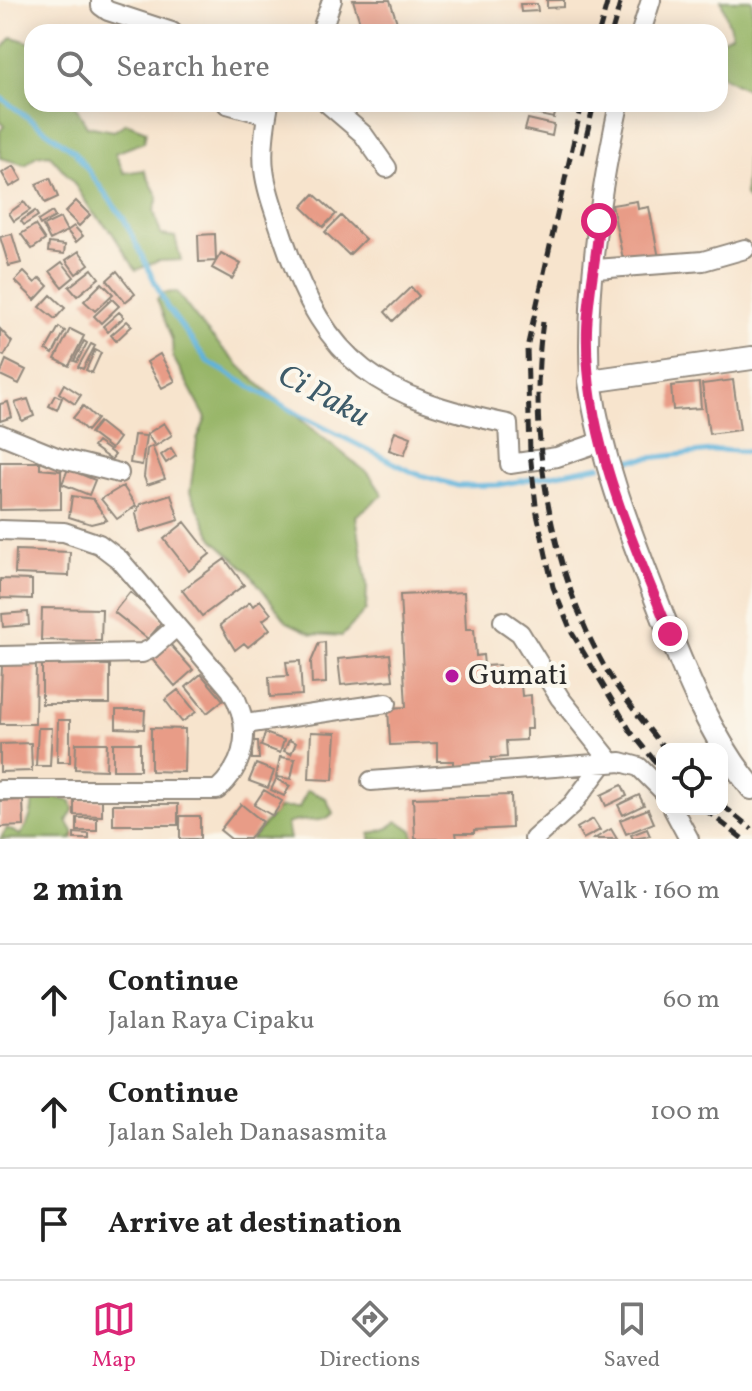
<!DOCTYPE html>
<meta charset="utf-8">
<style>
body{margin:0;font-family:Vollkorn,serif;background:#f2f2f2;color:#222}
.controls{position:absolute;right:24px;bottom:24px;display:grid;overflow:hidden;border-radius:16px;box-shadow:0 4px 20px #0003}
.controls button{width:72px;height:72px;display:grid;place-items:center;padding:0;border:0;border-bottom:2px solid #e0e0e0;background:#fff;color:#222;font:40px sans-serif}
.stop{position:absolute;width:24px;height:24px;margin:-18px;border:6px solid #db2777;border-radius:50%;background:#fff}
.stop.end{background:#db2777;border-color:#fff;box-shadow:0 2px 8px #0008}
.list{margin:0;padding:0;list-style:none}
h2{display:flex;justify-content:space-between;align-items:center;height:104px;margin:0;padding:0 32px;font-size:34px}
h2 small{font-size:26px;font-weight:400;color:#767676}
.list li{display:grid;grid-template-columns:52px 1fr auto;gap:24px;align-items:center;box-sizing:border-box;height:112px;padding:0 32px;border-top:2px solid #e0e0e0}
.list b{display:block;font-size:30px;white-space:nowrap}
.list p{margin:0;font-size:26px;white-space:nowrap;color:#767676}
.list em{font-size:26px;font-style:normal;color:#767676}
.icon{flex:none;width:44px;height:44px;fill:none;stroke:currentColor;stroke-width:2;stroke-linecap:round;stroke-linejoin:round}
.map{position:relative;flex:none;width:752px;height:839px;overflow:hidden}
.search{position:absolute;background:#fff;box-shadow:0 4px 20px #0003;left:24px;right:24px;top:24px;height:88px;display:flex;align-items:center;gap:20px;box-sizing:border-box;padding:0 28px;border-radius:24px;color:#767676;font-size:30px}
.sheet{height:440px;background:#fff}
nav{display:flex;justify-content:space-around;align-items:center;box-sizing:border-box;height:112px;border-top:2px solid #e0e0e0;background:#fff;font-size:22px;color:#767676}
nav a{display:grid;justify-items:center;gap:4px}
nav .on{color:#db2777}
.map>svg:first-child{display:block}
</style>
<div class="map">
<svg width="752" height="839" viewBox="0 0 752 839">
<rect width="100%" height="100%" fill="#fbf7ec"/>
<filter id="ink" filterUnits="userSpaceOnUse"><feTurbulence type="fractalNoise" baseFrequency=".0125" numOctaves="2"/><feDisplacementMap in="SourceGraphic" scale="16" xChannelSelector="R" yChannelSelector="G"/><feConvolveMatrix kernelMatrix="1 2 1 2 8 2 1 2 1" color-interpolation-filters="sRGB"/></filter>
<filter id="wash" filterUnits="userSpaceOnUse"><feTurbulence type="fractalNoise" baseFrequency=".006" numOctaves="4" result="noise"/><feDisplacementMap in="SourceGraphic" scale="32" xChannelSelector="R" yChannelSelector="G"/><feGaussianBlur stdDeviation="1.8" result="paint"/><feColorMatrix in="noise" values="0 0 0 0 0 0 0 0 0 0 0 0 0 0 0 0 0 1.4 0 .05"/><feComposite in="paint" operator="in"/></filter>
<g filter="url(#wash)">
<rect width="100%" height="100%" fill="#f7e4cd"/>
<!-- forest -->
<path fill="#97b568" stroke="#61704a" stroke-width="2" d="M721,0h31v205l-7,-9 5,-105 -28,-15 -2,-35 12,-7z
M12,37l20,6v61h42l13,22 27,5 12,-8 20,8 -2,11 -29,11 9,20 20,-3 14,27 -4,14 7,24 14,2 6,23 -23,1 -22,9 -25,-39 -18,-18 -21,-33 -23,-26 -13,2 -10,9 -26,-7v-27l4,-5 -4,-4v-70z
M177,292c49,73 124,128 192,182l14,21 -27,21 11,69 -1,25 -24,26 -30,-2 -25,-12 -39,-51 -35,-32 -23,-47 7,-52 9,-22 -33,-61 -1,-17 -15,-41 6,-6z
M307,790l19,8 7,15c-11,13 -31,3 -46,11l3,15h-39l28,-31h20z
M33,793l38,8 2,9 -6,11 7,12 -2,6h-72l7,-11 13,7c10,-13 13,-23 13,-42z
M397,821l15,9 2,9h-44v-5l19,-6z"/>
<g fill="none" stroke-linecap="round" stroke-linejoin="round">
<!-- stream -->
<path stroke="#5eb3db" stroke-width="5" d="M0,97l74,54 50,68 43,88 41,55 95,55 111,56 44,13 41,-1 101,-19
M614,462l106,-12 32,2"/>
</g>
<g id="blocks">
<!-- building -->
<path fill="#e89c87" d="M353,0h37l10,32h-37z
M547,0h17v7l-17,1z
M520,4h17l1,7 -17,1z
M528,104l29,1 -3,13 -28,-6z
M528,119l26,6 -2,11 -27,-6z
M14,166l8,14 -12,7 -8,-14z
M50,178l8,19 -13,6 -9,-19z
M314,194l22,20 -13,13 -21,-20z
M76,201l14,14 -11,11 -14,-14z
M637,201l1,8 11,-2 10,51 -35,6 -12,-59z
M24,202l6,8 -16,11 -5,-8z
M35,211l3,5 -14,9 -3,-4z
M52,212l3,5 -15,8 -2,-4z
M341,216l24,23 -16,16 -24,-23z
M60,218l7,13 -17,9 -7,-14z
M35,225l10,15 -13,9 -11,-15z
M74,226l9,10 -7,6 -9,-11z
M12,234l9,29 -12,3 -9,-29z
M215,234l1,27 -17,1 -1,-27z
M49,243l16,2 -1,9 -16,-2z
M79,251l10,13 -13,10 -10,-14z
M221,253l20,11 -9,15 -20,-11z
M62,262l12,15 -12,10 -12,-16z
M92,269l7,9 -22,18 -8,-9z
M117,271l18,23 -10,8 -18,-22z
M24,272l11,11 5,-5 8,8 -13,14 -20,-19z
M102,283l11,11 -18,17 -11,-10z
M411,287l8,9 -26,25 -8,-9z
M51,295l14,13 -10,11 -15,-12z
M112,299l7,7 -18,17 -7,-7z
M119,312l5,5 -16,15 -5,-6z
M127,321l5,5 -16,15 -5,-6z
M59,327l6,4 -12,23 -7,-4z
M0,329l12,13 -8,14 -4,-2z
M70,329l14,7 -15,30 -14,-7z
M84,341l3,2 -10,19 -3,-1z
M91,344l4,2 -12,23 -5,-2z
M95,350l6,3 -9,20 -6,-3z
M160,354l15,27 -13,7 -15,-26z
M6,360l20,10 -7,14 -19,-9z
M733,380l7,50 -31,4 -7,-50z
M699,383l2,25 -28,2 -2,-24z
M64,384l17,11 -6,9 -16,-11z
M55,395l7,3 -5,12 -8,-4z
M28,399l6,17 -12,5 -7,-18z
M8,402l4,15 -12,4v-17z
M83,406l14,13 -10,12 -14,-13z
M99,422l20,16 -8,11 -21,-16z
M164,423l8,12 -17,11 -8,-12z
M395,431l16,6 -7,18 -15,-5z
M134,435l12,1 -4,29 -12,-2z
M97,442l18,13 -4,5 -18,-13z
M152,446l13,33 -18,6 -3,-8 3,-28z
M171,448l5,8 -10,7 -5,-8z
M0,462h40v7l21,2v38l-61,1z
M68,469l27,11 -6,15 -27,-11z
M123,486l13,20 -19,13 -16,-20z
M171,494l8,26 -39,12 -4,-18 4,-10z
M72,496l21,3 14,21 -16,4 -22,-7z
M185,522l25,32 -21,17 -25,-32z
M16,550l54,2 -1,24 -54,-2z
M225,559l19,26 -42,31 -20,-26z
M0,579l32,1v19l-32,-1z
M130,592l34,28 -16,19 -34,-27z
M464,592l2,37h8l2,27 7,-1 1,11 15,-1 1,21 21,-1 1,11 9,-1 1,34h-6v11l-20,1 1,16 -16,1v7l-38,2v-6h-16v-18l-47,2 -2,-37 18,-1 -6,-112z
M260,600l11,14 -8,6 7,9 -22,18 -4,-4 -9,7 -15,-25 30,-23 3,4z
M42,608l60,1 -1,32 -60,-1z
M28,612l1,13 -26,2 -1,-13z
M325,642l1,41 -14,1 -1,-22 8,-19z
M169,643l24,27 -18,16 -24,-28z
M390,654l3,26 -52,5 -3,-26z
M300,661l2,34 -32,2 -1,-20 19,-1 -2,-14z
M2,664l34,1 -1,59h-35z
M42,664l68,1v39h-68z
M201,674l22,26 -16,13 -21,-26z
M178,690l18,22 -14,10 -17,-22z
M116,710h29l-1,19 -28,-1z
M58,720h12v42h-13z
M38,728h14l-2,38h-14z
M151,728l34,1 -1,43 -33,-1z
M311,732l25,1 -3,47 -24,-1z
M265,733l19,7 -4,13 -19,-7z
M289,740l7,3 -5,11 -7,-3z
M252,741h6l1,18h-7z
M31,743l1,28 -32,1v-28z
M76,743h31l-1,27 -31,-1z
M113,743h27v27h-27z
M280,757l15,2 -4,20 -15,-2z
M256,764l18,7 -6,17 -19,-7z
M276,779l14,7 -6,10 -13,-6z
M622,785l5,11 -21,10 -5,-11z
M264,790l18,11 -9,15 -19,-11z
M511,795l1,33 -38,2v3h-18l1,6h-42l-2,-41z
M639,795l5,10 -21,10 -5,-10z
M23,800l1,26 -24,1v-26z
M74,800h28v16l-28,-1z
M113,804h65v21h-65z
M241,804l22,18 -14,17h-18l-11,-9z
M648,809l6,14 -28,11 -6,-14z
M180,816h20v23h-20z
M77,818h20v13h-20z
M593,819l7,11 -17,9 -6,-11z
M611,829l6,10h-23z
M647,829l3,7 -17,3 -2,-4z
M74,833l15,1v5h-15z"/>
</g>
</g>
<g filter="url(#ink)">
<use href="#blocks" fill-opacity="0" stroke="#91887c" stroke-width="2"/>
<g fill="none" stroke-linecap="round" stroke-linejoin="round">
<!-- minor casing -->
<g stroke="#91887c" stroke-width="22">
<path id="minor" d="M101,0v6l7,5 64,21
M321,32l11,-32
M641,32l10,-32
M227,104l40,11
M269,104c-12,63 -5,76 15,136 43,126 95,157 224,184l2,40 47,-7 43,-15
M328,104l35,30 24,34
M596,269l107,-8 42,-12
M590,381c-5,-89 10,-189 29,-277
M0,434l59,24 60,15
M0,530l64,2 35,12 21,16 111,130c21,35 17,72 -14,100h-217
M503,621l17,12 40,65 52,65
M0,656l142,-3 9,-4 25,-22
M245,724l142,-21
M371,781l250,-19 18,5 23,23
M673,809l16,30
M534,839l38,-34 31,-41"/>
</g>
<!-- major casing -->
<g stroke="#91887c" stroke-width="26">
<path id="major" d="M752,358l-162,23c11,79 39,149 68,223 25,64 50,130 94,184"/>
</g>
<!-- minor -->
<use href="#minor" stroke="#fff" stroke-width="18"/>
<!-- major -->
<use href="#major" stroke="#fff" stroke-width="22"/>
<!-- rail -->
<path stroke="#2b2b2b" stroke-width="5" stroke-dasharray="12 6" stroke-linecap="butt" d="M599,32l9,-32
M612,32l9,-32
M582,104l-55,244 3,105 7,61 16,73 19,46 59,99 31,38
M582,154l12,-50
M543,322c-16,112 7,250 64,349 16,27 38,53 58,78
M722,805l30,24
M704,809l39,30"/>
</g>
</g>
<g fill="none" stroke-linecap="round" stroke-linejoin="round" filter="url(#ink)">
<!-- route -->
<path stroke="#db2777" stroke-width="10" d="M599,221c-2,36 -11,73 -12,109 -3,107 44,206 83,304"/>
</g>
<!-- markers -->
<circle fill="#b5179e" stroke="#fbf7ec" stroke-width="3" cx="452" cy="676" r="8"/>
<g text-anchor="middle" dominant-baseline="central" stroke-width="8" stroke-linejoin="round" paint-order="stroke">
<!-- poi labels -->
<g font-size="30" fill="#2b2b2b" stroke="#fbf7ec" text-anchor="start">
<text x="468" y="676">Gumati</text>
</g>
<!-- water labels -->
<g font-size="32" font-style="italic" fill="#3d5b69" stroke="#fbf7ec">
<text transform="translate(323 397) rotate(28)">Ci Paku</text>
</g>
</g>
</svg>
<div class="controls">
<button><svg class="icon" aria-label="locate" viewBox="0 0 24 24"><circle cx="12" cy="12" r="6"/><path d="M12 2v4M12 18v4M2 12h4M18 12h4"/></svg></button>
</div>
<div class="stop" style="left:599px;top:221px"></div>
<div class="stop end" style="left:670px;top:634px"></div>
<div class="search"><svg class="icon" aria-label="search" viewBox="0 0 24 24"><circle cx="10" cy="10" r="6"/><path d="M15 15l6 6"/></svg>Search here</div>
</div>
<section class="sheet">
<h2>2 min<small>Walk · 160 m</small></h2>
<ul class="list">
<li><svg class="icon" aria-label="ahead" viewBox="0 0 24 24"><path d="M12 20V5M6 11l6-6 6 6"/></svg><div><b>Continue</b><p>Jalan Raya Cipaku</p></div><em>60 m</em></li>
<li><svg class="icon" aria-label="ahead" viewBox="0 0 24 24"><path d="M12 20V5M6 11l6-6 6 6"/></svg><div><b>Continue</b><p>Jalan Saleh Danasasmita</p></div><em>100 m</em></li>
<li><svg class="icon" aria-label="arrive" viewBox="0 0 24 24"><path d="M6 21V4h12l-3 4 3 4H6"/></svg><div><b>Arrive at destination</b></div></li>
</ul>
</section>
<nav>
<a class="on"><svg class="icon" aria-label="map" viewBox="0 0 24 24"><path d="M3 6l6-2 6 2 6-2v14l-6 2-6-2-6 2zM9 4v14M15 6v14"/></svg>Map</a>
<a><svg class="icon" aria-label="directions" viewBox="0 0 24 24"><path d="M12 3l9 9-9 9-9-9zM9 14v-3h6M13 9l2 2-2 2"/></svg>Directions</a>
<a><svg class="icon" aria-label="saved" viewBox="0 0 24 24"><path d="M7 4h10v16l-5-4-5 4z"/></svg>Saved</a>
</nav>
